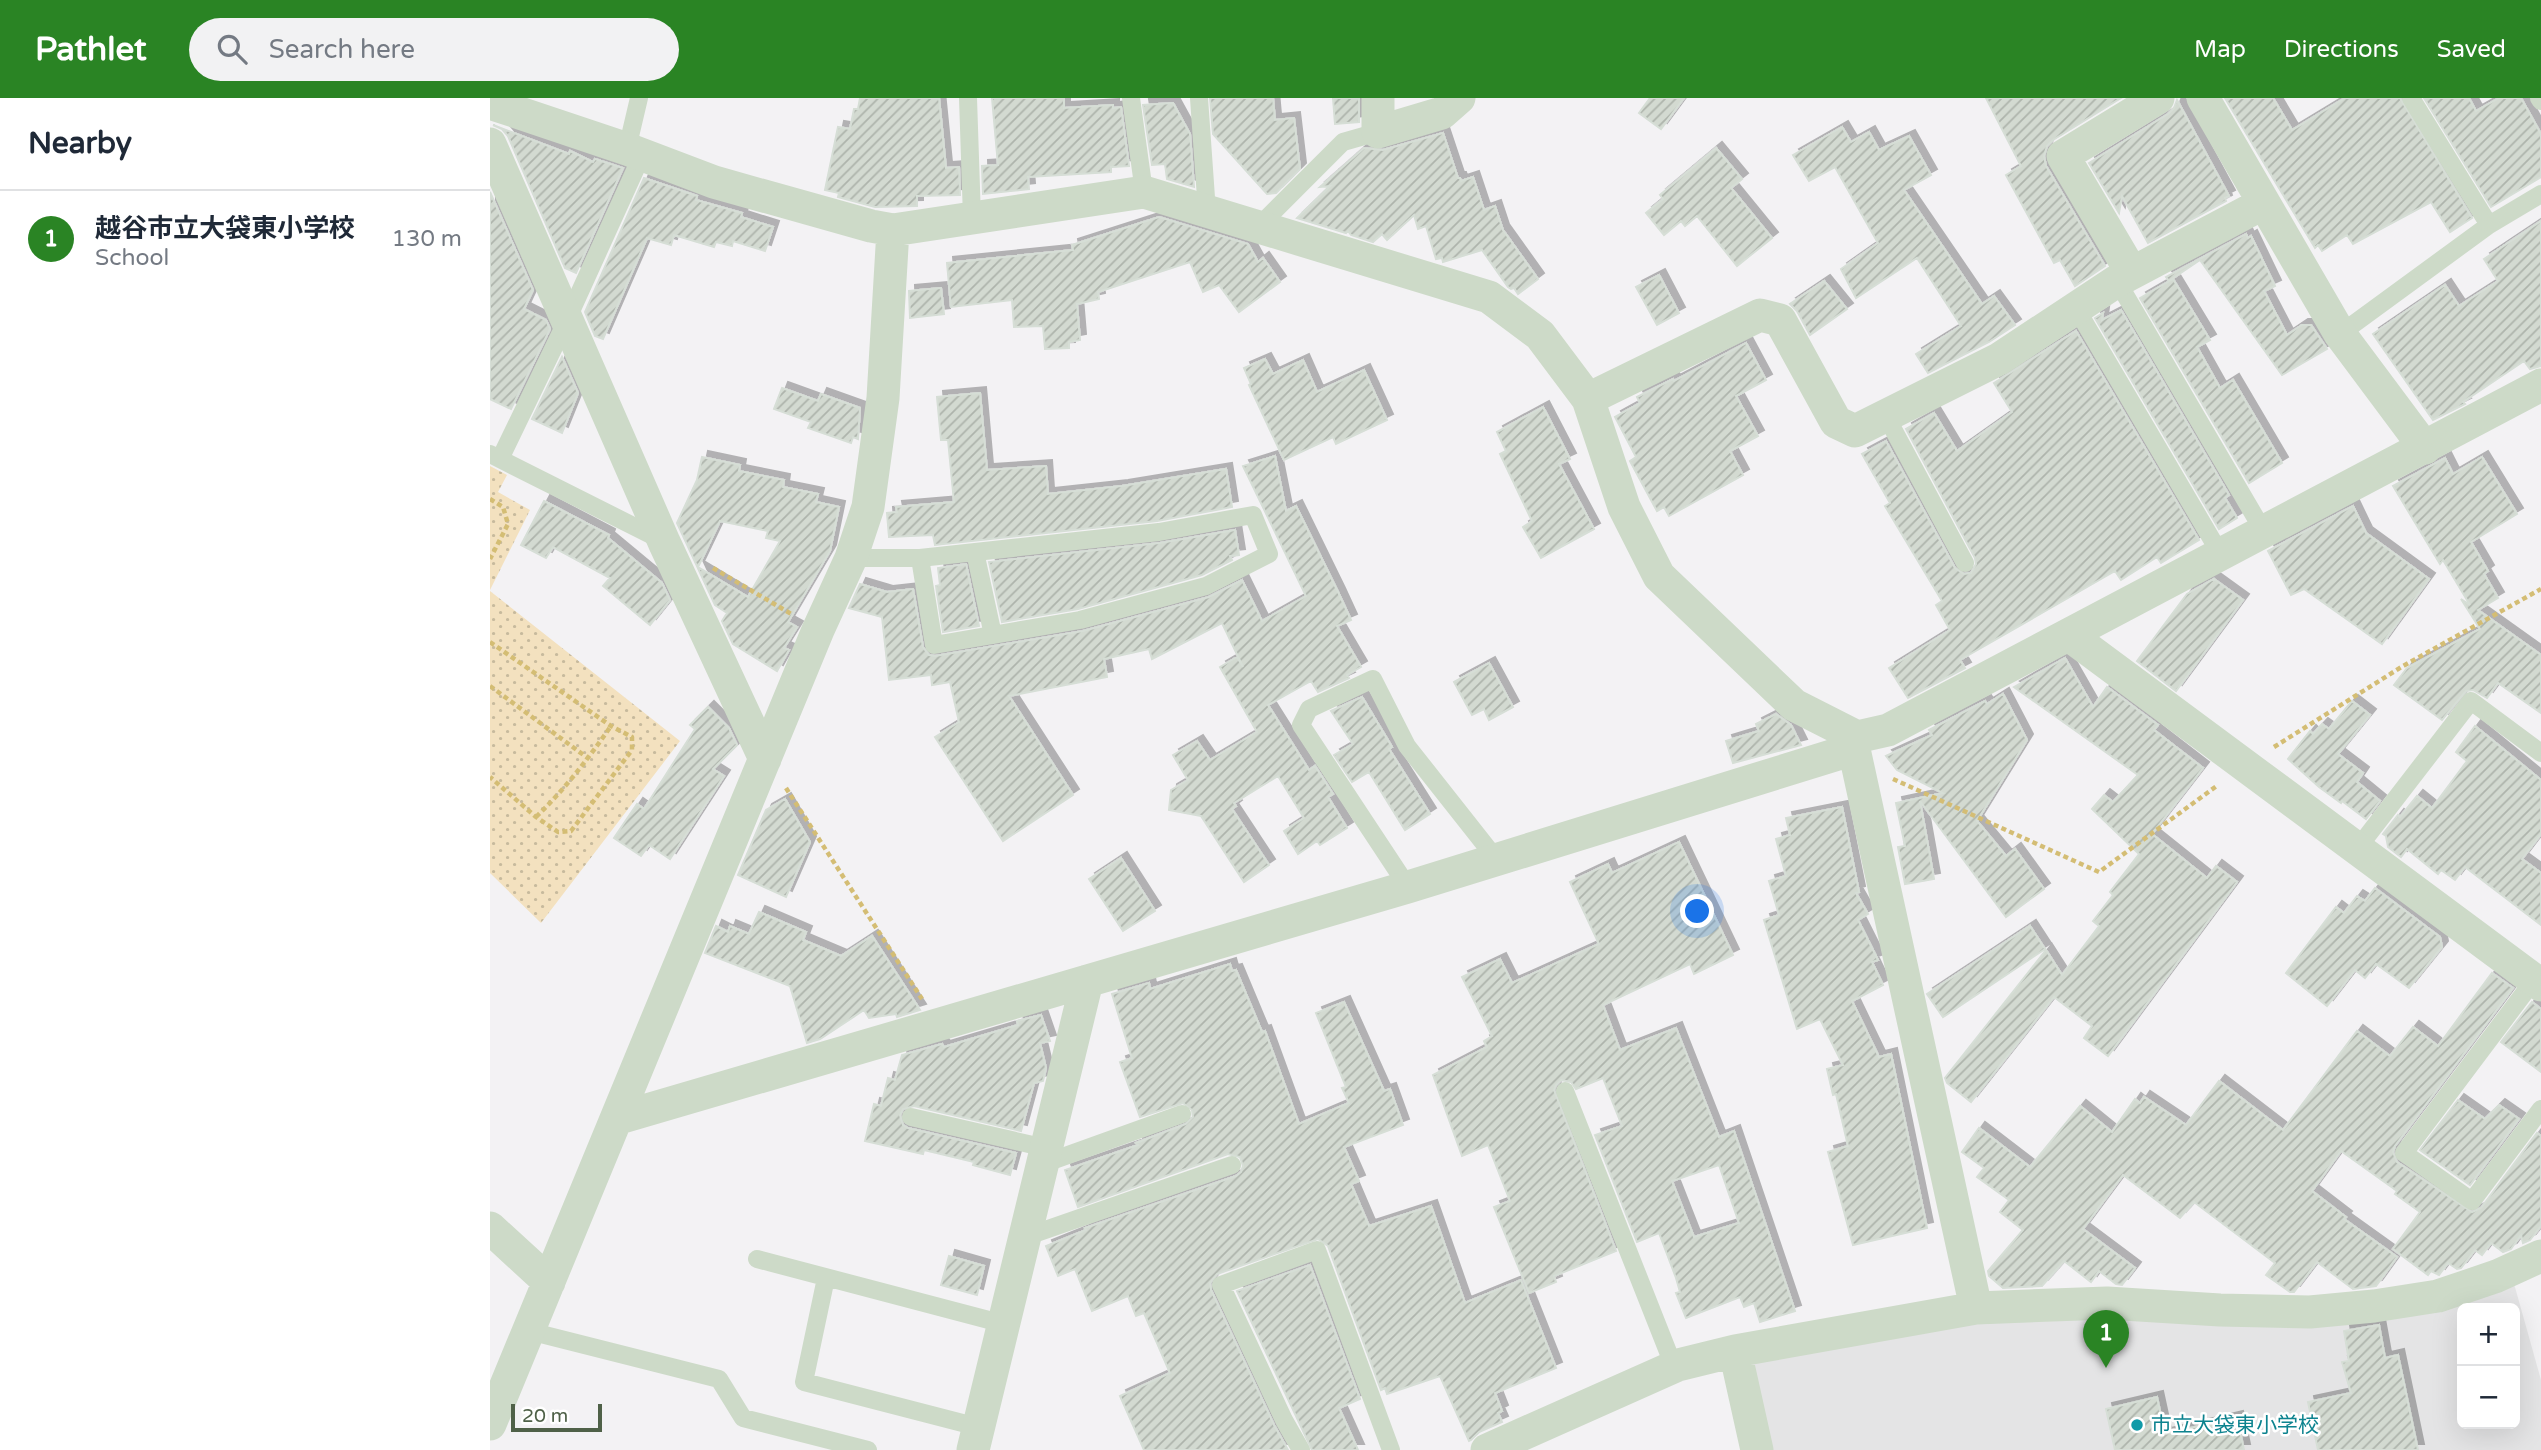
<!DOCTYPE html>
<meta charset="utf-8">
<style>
body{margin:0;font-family:"Varela Round","Noto Sans JP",sans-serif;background:#f2f2f3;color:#1f2937}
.controls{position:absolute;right:21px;bottom:21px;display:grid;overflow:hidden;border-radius:10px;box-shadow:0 7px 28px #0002}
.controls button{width:63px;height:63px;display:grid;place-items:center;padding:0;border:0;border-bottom:2px solid #e0e1e3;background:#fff;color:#1f2937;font:35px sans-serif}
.scale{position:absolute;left:21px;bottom:18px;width:91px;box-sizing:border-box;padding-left:7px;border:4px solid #4f6148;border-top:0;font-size:19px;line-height:24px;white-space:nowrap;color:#4f6148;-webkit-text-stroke:5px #fff;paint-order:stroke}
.you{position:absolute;left:1208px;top:814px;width:24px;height:24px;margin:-18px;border:5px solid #fff;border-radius:50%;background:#1a73e8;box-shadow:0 0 0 10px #1a73e833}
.badge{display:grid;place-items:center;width:46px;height:46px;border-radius:50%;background:#2a8424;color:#fff;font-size:23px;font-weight:700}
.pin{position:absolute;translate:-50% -58px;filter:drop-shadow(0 2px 4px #0008)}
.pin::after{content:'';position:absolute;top:37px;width:24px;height:21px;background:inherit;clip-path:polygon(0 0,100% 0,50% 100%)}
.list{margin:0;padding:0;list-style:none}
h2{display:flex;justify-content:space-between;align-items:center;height:91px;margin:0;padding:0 28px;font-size:30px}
h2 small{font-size:23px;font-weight:400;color:#747a83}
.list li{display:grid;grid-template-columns:46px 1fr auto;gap:21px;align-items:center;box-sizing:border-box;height:98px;padding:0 28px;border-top:2px solid #e0e1e3}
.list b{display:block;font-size:26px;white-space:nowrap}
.list p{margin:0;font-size:23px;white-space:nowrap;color:#747a83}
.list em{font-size:23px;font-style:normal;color:#747a83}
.icon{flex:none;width:38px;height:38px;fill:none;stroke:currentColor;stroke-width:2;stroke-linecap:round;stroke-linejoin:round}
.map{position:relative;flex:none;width:2051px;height:1352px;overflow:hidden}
header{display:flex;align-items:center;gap:42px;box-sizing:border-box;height:98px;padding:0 35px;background:#2a8424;color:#fff}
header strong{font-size:33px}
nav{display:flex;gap:38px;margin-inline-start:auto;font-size:24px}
.search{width:490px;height:63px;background:#f2f2f3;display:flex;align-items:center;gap:18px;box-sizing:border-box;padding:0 24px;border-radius:38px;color:#747a83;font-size:26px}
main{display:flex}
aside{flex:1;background:#fff}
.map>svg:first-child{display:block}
</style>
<header>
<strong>Pathlet</strong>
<div class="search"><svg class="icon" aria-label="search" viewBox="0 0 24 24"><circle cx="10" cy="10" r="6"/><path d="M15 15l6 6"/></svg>Search here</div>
<nav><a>Map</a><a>Directions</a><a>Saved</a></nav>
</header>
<main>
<aside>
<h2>Nearby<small></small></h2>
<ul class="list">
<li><span class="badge">1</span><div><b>越谷市立大袋東小学校</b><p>School</p></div><em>130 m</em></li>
</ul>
</aside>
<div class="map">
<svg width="2051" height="1352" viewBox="0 0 2051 1352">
<defs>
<pattern id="park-dots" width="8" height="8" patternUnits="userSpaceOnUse" patternTransform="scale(1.75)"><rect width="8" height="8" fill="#f3e1bf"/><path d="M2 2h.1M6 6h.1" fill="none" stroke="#c7ba9d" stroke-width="1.8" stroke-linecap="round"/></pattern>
<pattern id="building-hatch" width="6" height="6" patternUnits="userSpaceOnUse" patternTransform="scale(1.75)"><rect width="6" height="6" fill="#d3dad1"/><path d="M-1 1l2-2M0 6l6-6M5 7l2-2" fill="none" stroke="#aeb4ac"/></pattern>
<filter id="shadow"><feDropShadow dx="6" dy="-6" stdDeviation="0" flood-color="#0004"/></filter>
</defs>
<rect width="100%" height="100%" fill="#f3f2f4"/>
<!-- education -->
<path fill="#e4e4e5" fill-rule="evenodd" d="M2023,1182l28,100v70h-773l-21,-93 226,-39 129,-6zM1972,1210h53v116h-53z"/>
<!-- park -->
<path fill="url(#park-dots)" d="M0,368l17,9 -9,17 32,18 -40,80z
M0,493l190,150 -139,182 -51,-50z"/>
<!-- building -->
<path fill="url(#building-hatch)" stroke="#d6ded6" stroke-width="2" fill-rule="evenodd" filter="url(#shadow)" d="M370,0h79l7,70 13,-1 1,28 -43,1v10l-42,1 -37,-10 1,-4 -14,-3 13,-63 12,2 4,-20h4z
M502,0h72v10l49,-3v3l8,-1 8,59 -18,1v5l-83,5 1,12 -46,5 -1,-28 16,-1z
M720,0h63l2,22 19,-2 6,51 -24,24 -9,1 -54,-60z
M843,0h26v24l-24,2z
M1160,0h34l-23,31 -22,-16z
M1496,0h135l-68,42 -6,6 -3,10 2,10 59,100 -30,20 -15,-26 -6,3 -48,-88 15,-9z
M1735,0h48l19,32 53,-32h55l72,120 -22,14 -19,-30 -78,42 -6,-9 -25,16 -4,-6 -3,3z
M1934,0h45l7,13 23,-13h22l20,36v43l-50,30z
M1687,2l52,96 -4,2 1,3 -78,42 -26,-47 -3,17 -30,-50 79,-49 6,-6z
M683,5l17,31 4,53 -27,-8 -2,-15 -13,1 -9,-60z
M3,27l76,29 1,-3 23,11 2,-3 28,9 -47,105 -11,-5 -57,-132 -6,-7z
M1352,29l9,15 18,-10 10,18 30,-14 22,39 -27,15 78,114 12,-8 21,29 -26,17 -61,31 -12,-19 45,-28 -44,-68 -61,40 -15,-29 37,-26 -43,-76 -26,14 -16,-26z
M953,35l15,45h2l1,3 12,-4 11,33 11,-4 8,24 35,49 -20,15 -4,-6 -3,1 -3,-2 -26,-37 -39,12 -1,-4 -6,1 -10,-33 -8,3 -4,-14 -27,25 -5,-6 -9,8 -22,-7 -3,-4 -2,2 -49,-15 33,-32 -10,1 44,-39 19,2z
M1226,50l26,31 -11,9 41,50 -35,28 -40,-50 -12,10 -4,-5 -17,14 -18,-22 17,-14 -3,-4z
M154,80l53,18 -1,4 46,13 -1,4 32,10 -8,24 -32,-10 -1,5 -16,-4 -2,5 -40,-12 -3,10 -24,-7 -44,101 -8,-3 -10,-24z
M0,94l43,98 -9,19 22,11 4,9 -39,80 -21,-10z
M669,119l89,27 10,18 5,-4 17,24 -41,30 -20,-27 -16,7 -13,-30 -92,30 1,7 -22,5 3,36 -11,2v6l-24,1 -2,-23 -29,1 -2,-27 -61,7 -4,-44 126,-13 -1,-5z
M2051,123v145l-11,3 -6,-8 -61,41 2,2 -32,16 -60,-86 72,-49 14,21 39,-25 -14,-22z
M1756,136l2,4 3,-2 24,50 -11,5 23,44 15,-10h9l16,24 -45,26 -82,-115 -31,21 -3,-4z
M1169,177l20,38 -22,12 -21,-38z
M1683,181l37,61 -13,7 23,41 13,-8 49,83 -33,20 -109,-185z
M1334,183l23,28 -37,26 -13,-24 -7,-7z
M451,190l3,26 -34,4 -1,-27z
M1631,212l108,185 -4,3 12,20 -18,11 -124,-211 8,-5 -1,7z
M1586,233l123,209 -38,23 -4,-6 -36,23 -6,-9 -155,89 5,8 -57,30 -19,-30 61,-38 -14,-25 6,-4 -57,-95 5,-3 -28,-49 24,-13 69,127 9,6 7,-1 5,-9 -1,-6 -69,-129 28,-16 23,38 55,-39 -18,-29z
M1256,245l20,37 -30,16 22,40 -28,15 13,24 -74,41 -5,-9 -7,4 -27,-50 6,-4 -21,-40 25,-14 -3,-6 36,-18 1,2z
M72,259l16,36 -16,40 -30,-14z
M775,261l8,15 30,-14 14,32 47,-22 23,50 -51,24 -3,-7 -49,23 -35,-75 2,-1 -7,-16z
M292,290l36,13 3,-7 39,14 -2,31 -5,-2 -2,6 -43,-15 3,-6 -37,-13z
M490,295l7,77 59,-4 2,28 74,-8 104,-17 6,38 -75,14 -222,24 -2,-10 -44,2 -2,-24 10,-1 -1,-5 58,-5 -6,-62h-7l-4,-43z
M1053,309l27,52 -11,5 35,65 -53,29 -18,-31 9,-6 -32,-67 6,-3 -9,-19z
M785,358l11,55 10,-5 43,88 12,26 -14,6 24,41 -14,8 2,3 -31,14 -7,-11 -43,24 41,65 6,-4 18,28 -5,3 19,31 -27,17 -3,-4 -19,13 -14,-23 20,-13 -26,-42 -44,27 2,3 -4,3 37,56 -25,17 -43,-66 -32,-6 2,-20 17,-10 -15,-25 24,-14 13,19 47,-28 -37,-65 17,-10 6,10 -21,-44 -70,36 -3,-10 -45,10 3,18 -98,19 64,99 -70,46 -68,-104 24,-15 -9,-40 -18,3 -1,-10 -42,5 -7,-63 -33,-9 11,-24 27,8 26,-3 10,58 6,8 6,1 148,-25 126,-34 33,-17 20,41 44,-25 -63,-130z
M212,359l38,8 -1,6 45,9 -1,7 35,7 -2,8 23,5 -9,44 -42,71 9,5 -13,21 5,2 -12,21 -44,-27 -11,-23 5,-8 -12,-8 -38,-82 20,-43zM230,423l48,10 -2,7 14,3 -32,56 -50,-30z
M1992,359l35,57 -46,28 17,29 -4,3 14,24 -20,12 63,45v58l-43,-30 -11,15 -14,-8 -7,1 -24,29 -48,-35 13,-17 73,-39 -19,-30 9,6 -27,-45 -3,4 -47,-78 52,-28 8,16z
M54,403l65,34 -1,3 54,45 8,17 -20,25 -47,-39 7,-8 -57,-31 -7,11 -25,-13z
M1863,408l13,27 63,46 -47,65 -78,-55 -13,6 -23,-44z
M745,432l4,25 -9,1 2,4 -30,15 -124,34 -76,13 -13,-60 171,-19z
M476,466l13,62 -36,6 -7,-46 4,-1 -2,-17z
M1724,481l29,21 -67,91 -39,-30 50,-67z
M1575,560l28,49 14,-20 51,38 -4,5 49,38 -51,66 55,44 9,-12 21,16 -129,174 -24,-18 8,-12 -38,-29 -83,105 -24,-19 -2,-5 101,-128 16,25 37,-49 -6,-5 20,-26 -3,-3 29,-38 -47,-45 12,-14 9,7 25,-27 -124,-88z
M999,565l24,44 -24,13 -5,-11 -12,6 -18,-33z
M1513,596l24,46 -50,81 29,35 9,-7 29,40 -38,28 -86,-116 14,78 -29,5 -7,-37 7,-1 -9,-43 47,-10 -46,-23 -11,-14 46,-21 -3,-5 56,-29 2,3z
M872,599l30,50 -3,2 41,65 -25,16 -36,-58 -17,10 -18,-27 19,-11 -22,-33z
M1862,603l18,14 -32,39 25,19 -6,9 23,19 -14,18 -24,-18 -1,2 -22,-16 -31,-28 22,-28 3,3 9,-10 7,5z
M218,609l21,21 8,17 -24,24 11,7 -54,83 -21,-14 -8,11 -27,-18 23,-34 7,5 51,-80 -5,-4z
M1286,616l15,11 10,20 -68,18 -7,-22 33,-10 -3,-7z
M1985,628l66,54v54l-19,25 19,14v52l-76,-58 -10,13 -14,-10 -3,4 -31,-25 -6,8 -13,-10 -2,-11 -3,-2 15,-19 2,2 17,-21 15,12 35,-47 -11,-9z
M295,701l25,43 -24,55 -48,-22 28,-65z
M1352,709l17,85 -3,1 12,21 -10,6 20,40 -6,2 11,23 -31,16 27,56 12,-3 36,174 -74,17 -25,-93 20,-6 -12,-52 -3,1 -6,-26 16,-4 -23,-46 -23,10 -33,-109 15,-5 -10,-34 17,-5 -10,-37 14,-4 -4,-17z
M1189,744l54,113 -39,19 -4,-10 -87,41 17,45 56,-22 43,109 15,-6 61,180 -35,11 -6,-19 -10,4 -4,-10 -54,21 -10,-25 4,-1 -4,-14 -17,-45 -22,9 -42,-107 27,-9 -19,-48 -27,11 -5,-7 -10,-2 -5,5 -2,5 62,161 -62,25 2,6 -27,11 -35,-86 16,-6 -22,-56 -26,11 -29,-81 54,-28 -3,-6 8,-5 -30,-59 38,-18 12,24 87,-39 -29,-62 38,-18 4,9zM1229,1067l20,58 -45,14 -22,-56z
M631,760l34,53 -32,20 -34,-52z
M1885,790l65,49 2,10 -33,41 -33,-24 -11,14 -10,-8 -28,36 -41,-33 50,-66 8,6 13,-17 8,5z
M269,814l47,20 -3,8 38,16 31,-20 48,74 -23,7 -1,-3 -27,4 -5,-8 -44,29 -13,4 -17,-57 -85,-33 11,-27 12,6 2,-6 19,8z
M1540,828l15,23 -102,68 -16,-23z
M740,866l2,7 4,-1 26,62 3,-1 34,93 50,-21 -7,-15 4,-1 -30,-74 28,-11 40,89 6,-2 13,36 -59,22 15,34 -8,3 18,42 62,-20 34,97 56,-23 35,88 -61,25 7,18 -4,2 4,9 -23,10 -8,8 -2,1 -29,-65 -53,18 -2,-6 -4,2 -53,-144 -10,-7 -101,35 -7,9 1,7 63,135 14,25h-144l-24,-54 50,-23 -26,-60 -8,3 -8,-20 -36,15 -17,-42 -17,7 -12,-30 40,-16 -1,-2 151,-52 5,-4 2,-6 -3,-9 -12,-3 -150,53 -13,-37 73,-25 -2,-2 50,-19 7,-7 -1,-7 -9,-7 -43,14 -20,-55 12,-4 -20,-64 37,-11 1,6z
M2002,875l21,15 -118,158 -2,6 4,10 75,50 9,-4 56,-75 4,3v90l-11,14 -7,3 -2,-8 -10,14 -8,3 -12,-9 -9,12 -7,-5 -14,18 -4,1 -9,-6 -9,12 -8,-4 -3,4 -35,-26 27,-37 -25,-18 2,-3 -56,-40 -29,40 34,26 -2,2 53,38 -21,29 -23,3 -36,-27 -23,30h-4l-24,-17 9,-12 -81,-61 -14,16 -57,-43 -40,54 52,39 -13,17 -6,-1 -17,-13 -8,11 -27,-21 -22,25 -39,2 -14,-12 -1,-5 35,-41 -23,-18 9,-12 -32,-23 7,-9 -22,-16 17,-24 51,39 50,-61 32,26 23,-33 5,4 4,-6 42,28 33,-44 64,49 74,-99 33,25 23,-29 25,19z
M2042,904l9,7v63l-40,-30z
M551,917l9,26 -10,2 6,25 -3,13 -9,2 -13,48 -107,-25 -11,3 -3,6 3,10 5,3 108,25 -6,22 -37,-10 1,-3 -50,-12 -1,4 -58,-13 9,-37 7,2 7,-28 7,2 7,-25 40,-11 2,3 74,-22 -1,-4z
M1968,1002l27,19 14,-14 20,14 -49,66 -50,-35z
M459,1158l35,10 -7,29 -36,-10z
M820,1167l50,134 -21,9 19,42h-46l-75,-159z
M1889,1227l6,33 13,-3 20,95h-100l-10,-48 43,-9 -9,-31 7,-1 -5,-30z
M1667,1299l8,37 72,-17 7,33h-129l-9,-41z"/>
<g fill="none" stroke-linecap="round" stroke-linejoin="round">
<!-- path -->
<path stroke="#d4bd74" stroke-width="4.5" stroke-dasharray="5 3.5" stroke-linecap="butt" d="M0,401l13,8 5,17 -18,35
M223,470l80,47
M0,544l121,84 21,11v13l-61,81 -13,1 -22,-15 -46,-40
M0,588l99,73
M1784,649l129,-81 138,-77
M1403,681l206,93 119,-87
M296,690l136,211
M46,719c29,-28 52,-58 75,-91"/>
<!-- service -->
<path stroke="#cddac8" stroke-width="18" d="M478,0l4,120
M641,0l13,94
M709,0l8,114
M1921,0l78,127
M2049,0l2,3
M137,51l12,-51
M768,129l85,-85 35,-10
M1627,183l147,251
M1586,210l145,247
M1850,236l149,-109 52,-31
M1396,318l79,147
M0,356l171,86
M10,361l68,-141 74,-163
M485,454l18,83
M361,460h69l239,-26 94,-17 16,39 -63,32 -126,34 -146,25 -14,-87
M1867,751l114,-148 70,52
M918,789l-107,-162 8,-16 64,-30 34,67 90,114
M2044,882l-130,173 68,48 69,-92
M1075,993l109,276
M421,1019l135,31
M553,1066l139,-50
M535,1139l207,-72
M267,1161l247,65
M336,1180l-22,104 174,45
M39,1233l190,48 24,39 125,32
M811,1352l-17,-30 -63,-135 96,-35 74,200"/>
<!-- minor -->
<path stroke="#cddac8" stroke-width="33" d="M888,0v34l64,-19 17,-15
M1713,0l137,236 85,114
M0,5l137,46 87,33 157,44 22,4 251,-38 345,105 51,38 48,64 36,108 35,69 135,129 63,32 31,-7 653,-345
M0,46l174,398 101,217
M1642,175l-69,-117 95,-58
M1098,301l172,-84 20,5 56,102 19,9 144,-72 118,-78 147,-78
M1579,537l472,350
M1367,639l-3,12 122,559
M126,1021l792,-232 446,-138
M0,1130l59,54
M1245,1253l22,99
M0,1326l328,-794 33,-72 17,-51 15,-109 10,-168
M483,1352l114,-469
M997,1352l191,-85 57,-14 241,-43 131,-5 113,7 90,2 64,-6 64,-10 59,-20 44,-20"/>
</g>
<!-- markers -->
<circle fill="#0f9aa8" stroke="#fff" stroke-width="2.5" cx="1647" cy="1327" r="7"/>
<g text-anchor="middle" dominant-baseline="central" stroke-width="5" stroke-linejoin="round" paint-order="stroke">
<!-- culture labels -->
<g font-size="21" fill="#0d838f" stroke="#fff" text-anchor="start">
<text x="1661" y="1327">市立大袋東小学校</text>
</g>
</g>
</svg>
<div class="controls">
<button>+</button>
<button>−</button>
</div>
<div class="scale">20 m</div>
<div class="you"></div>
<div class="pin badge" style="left:1616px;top:1270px">1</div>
</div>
</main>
